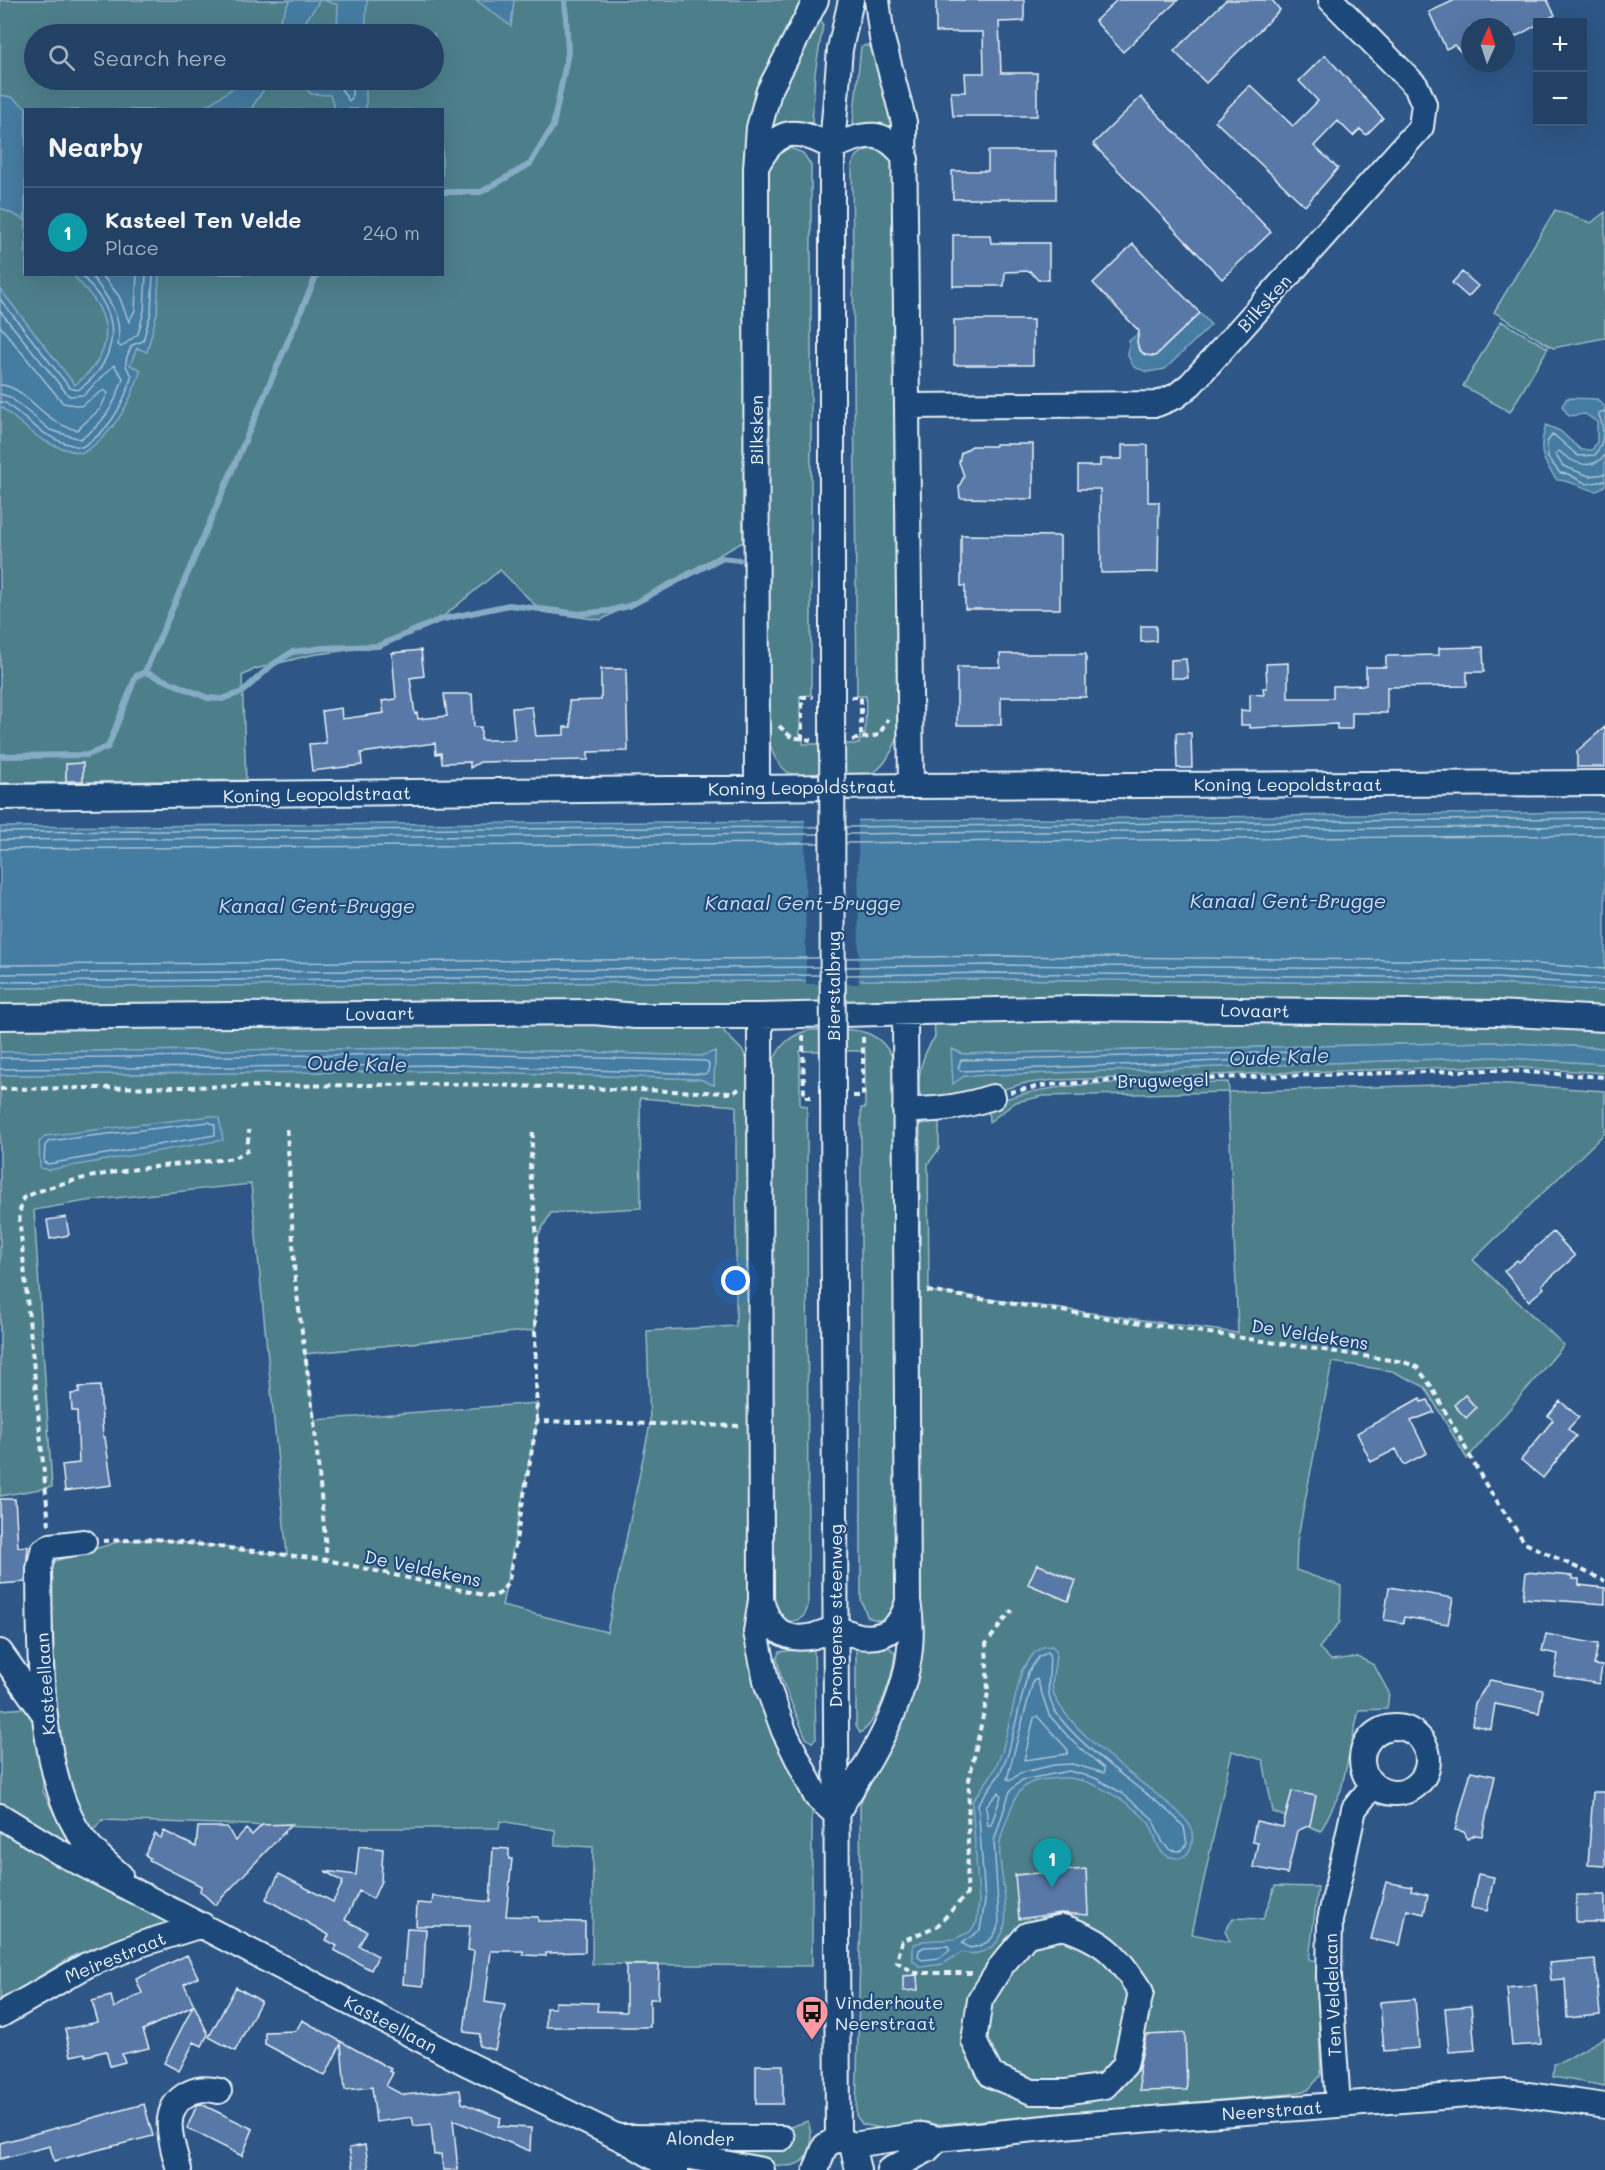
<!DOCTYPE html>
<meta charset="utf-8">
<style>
body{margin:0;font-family:Mali,sans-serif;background:#2a486b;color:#f1f3f6}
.controls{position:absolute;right:18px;top:18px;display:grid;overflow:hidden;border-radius:0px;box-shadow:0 6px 24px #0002}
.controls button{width:54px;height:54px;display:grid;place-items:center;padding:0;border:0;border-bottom:2px solid #3f5a79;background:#224165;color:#f1f3f6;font:30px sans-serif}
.compass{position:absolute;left:1461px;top:18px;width:54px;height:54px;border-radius:50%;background:#224165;box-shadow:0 6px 24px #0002;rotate:3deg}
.you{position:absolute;left:736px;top:1281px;width:21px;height:21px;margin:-15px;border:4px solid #fff;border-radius:50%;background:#1a73e8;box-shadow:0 0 0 9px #1a73e833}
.badge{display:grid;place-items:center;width:39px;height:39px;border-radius:50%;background:#e797bd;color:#fff;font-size:20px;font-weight:700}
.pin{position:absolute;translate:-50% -50px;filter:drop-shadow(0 2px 3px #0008)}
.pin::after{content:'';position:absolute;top:32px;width:21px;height:18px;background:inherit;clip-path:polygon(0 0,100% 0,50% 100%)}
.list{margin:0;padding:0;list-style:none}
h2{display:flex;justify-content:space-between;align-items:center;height:78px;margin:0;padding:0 24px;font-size:26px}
h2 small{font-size:20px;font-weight:400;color:#a2afbf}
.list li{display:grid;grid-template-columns:39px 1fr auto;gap:18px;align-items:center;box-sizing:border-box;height:90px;padding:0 24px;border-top:2px solid #3f5a79}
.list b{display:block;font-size:22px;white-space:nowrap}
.list p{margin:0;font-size:20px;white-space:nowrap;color:#a2afbf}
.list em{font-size:20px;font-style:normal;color:#a2afbf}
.icon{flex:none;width:33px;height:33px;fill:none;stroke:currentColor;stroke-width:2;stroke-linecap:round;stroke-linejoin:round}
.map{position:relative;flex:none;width:1605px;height:2170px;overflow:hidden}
.search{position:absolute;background:#224165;box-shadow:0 6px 24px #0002;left:24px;top:24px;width:420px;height:66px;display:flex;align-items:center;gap:15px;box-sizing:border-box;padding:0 21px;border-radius:33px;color:#a2afbf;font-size:22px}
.panel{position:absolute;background:#224165;box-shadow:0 6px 24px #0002;left:24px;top:108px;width:420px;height:168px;border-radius:0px}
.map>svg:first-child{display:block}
</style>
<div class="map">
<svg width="1605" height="2170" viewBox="0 0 1605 2170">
<rect width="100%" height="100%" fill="#2e5787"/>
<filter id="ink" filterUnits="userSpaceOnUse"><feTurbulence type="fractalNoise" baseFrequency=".0167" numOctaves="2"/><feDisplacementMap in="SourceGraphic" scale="12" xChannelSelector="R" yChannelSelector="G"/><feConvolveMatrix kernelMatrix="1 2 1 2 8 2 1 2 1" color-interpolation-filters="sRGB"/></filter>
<g filter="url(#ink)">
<!-- green -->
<path fill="#4d7f8b" stroke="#9ab8c2" stroke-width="1.5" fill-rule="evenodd" d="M0,0h802l-48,92 -9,55 -2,395 -142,78 -59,-8 -42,-42 -61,50 -61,26 -67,9 -56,14 -13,7 4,104 -246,3zM34,34h400v46h-400zM26,110h416v164h-416z
M821,20l2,5 -8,48 -3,52 -40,1c-7,-19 33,-85 43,-105z
M866,45l5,2 21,76 -4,4 -19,-2 -11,2 -5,-5 8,-75z
M790,148l13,5 8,12v530l-11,1v39h3v9h56l1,-9 5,-1 1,-38h-9l-5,-531c8,-21 31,-21 40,0l5,575c-6,12 -12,27 -25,33 -16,6 -74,9 -87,-3 -14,-12 -16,-28 -18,-46l2,-559c4,-9 11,-15 21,-17z
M1555,210l36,13 14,-11v126l-52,10 -59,-36z
M1501,321l47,27 -38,64 -47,-26z
M994,979l502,5 109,7v57l-110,-6 -532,12 -11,-5 1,34 11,-7 531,-19 110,7v9l-111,-7 -439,14 -33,4 -35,10h-29l-11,12 -23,-3c-12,-17 -1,-51 11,-66l-2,-35 -209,2v28l19,19 5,11 3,568 61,178v158l-220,-2 1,-117 -38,-2v-15l-55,-9 -1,7h-163l-234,-8 -10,12 -16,-20 -23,-82 -6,-162 8,-7 66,-20 34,-2 132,16 -36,-371 -165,17 -52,9 18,277 -52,9v-421l454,-4 246,8 14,6 1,-33 -14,4 -247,-8 -454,4v-64zM640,1098l96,8v220l-89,5 3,93 -43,208 -105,-26 35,-185v-18l-222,17 -10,-66 230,-24 2,-93 14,-24 90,-5z
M809,1030c37,0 71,-8 86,34l2,539c-8,13 -14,23 -30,13l-6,-16v-492h4v-57h-65v54l7,1 1,498c-1,13 -10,19 -23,17l-11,-13 -2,-543c7,-20 17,-29 37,-35z
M1228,1082l1,10 265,-9 111,8v42l-132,127 91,85 -97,114 -42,-72 -33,-16 -60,-9 -35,180 -1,28 45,16 -1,36 -21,26 12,12 27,-3 16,8 15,28 -2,16 -28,1 -18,80 -20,41 -48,-19 -10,-52 -31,-9 -40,183 38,8 -5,-11 8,-13 30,1 12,-33 43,1 -9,72 7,2 5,114 -13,15 -18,4 -349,30 -62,4 -17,-4 -6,-9 5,-202 -1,-109 39,-90 21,-98v-495l19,-6v34l-11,15 1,127 309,42 -10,-241 -185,4 -27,6 -27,20 -1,-17c72,-29 163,-21 240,-23z
M860,1647l30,1 5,5c-2,22 -16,69 -35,80l-4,-7v-77z
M811,1648l3,1 2,90 -4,3 -6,-4 -25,-60 -4,-20 2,-6z
M40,1707l3,84 22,45 117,67 -13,20 -94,32 -75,46v-291z
M1605,2037v49l-52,-9 1,-13 8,-2z
M808,2121c5,16 6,38 -14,44 -19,5 -86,-14 -108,-19l97,4 4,-6v-16z"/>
<!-- water -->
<path fill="#457ca1" stroke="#86abc4" stroke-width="1.5" d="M290,0h30l-23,34h-24z
M323,0h44l-2,34h-28l1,-29z
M476,0h38l-3,26z
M239,80h31l-19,29h-49l31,-21z
M303,80h63v29h-31l-5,-14 -19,-1 -10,-11z
M0,95l11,2 17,12 -2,1 -1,110 -25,-12z
M73,275h86l-2,38 -10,39 -10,-4 -7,17 11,5c-12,35 -26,63 -58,83 -41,-6 -52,-22 -83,-47v-117l75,96c25,-20 40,-46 24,-77 -5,-12 -18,-23 -26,-33z
M1200,313l11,12 -46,44 -18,3 -13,-5 -6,-11 1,-15 9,-7v14l4,5 13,4z
M1567,398l30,1 8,8v78l-8,6c-14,-2 -26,-11 -40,-11 -16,-21 -19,-29 -11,-55l14,6 21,19h11l5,-8v-20l-12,-8 -16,2 -7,-10z
M1588,812l17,1v178l-109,-7 -502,-5 -994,9v-161l1052,-8z
M1495,1042l110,6v16l-110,-7 -531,19 -11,8 -2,-35 12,5z
M454,1048l247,8 14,-5 -1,34 -14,-6 -246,-8 -454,4v-23z
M211,1116l8,2 4,22 -175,30 -8,-2 -1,-26 6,-6z
M1052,1646l4,4c1,14 -6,28 -3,41 9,36 92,93 122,118 5,5 12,11 15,17 7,16 -1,39 -22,30 -14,-6 -12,-25 -20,-34 -18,-21 -61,-46 -88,-44 -34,2 -41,6 -52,39 -3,8 -7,17 -8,26 -4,31 22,88 -12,106 -9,5 -17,6 -26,3l-19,12 -22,3 -8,-6v-16l10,-4 31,-2 16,-7 7,-10 2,-21 -7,-99 22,-31 8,-19 20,-82 12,-17 9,-6z"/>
<!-- pier -->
<path fill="#2e5787" d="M805,818h53l1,166h-53z"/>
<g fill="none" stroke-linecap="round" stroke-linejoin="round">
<!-- shore -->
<path stroke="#a7c2d5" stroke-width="1.5" d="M316,80l22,4 11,17 3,-3v-18
M90,274c17,22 33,41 28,71l3,2 17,-13 6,-23 2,-37
M101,274l18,22 10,26 6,-12 2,-36
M0,299l70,89 8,2c28,-19 44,-53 26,-86 -5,-10 -16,-20 -23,-30
M0,311l69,85 15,-1 30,-30 9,13c-7,24 -20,48 -43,61l-30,-9 -40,-33 -10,-3
M0,326l63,77 18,3 23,-16 4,3 -8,16 -23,21c-34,-6 -50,-44 -77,-45
M0,402l6,1c25,20 43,40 76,44 27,-15 42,-43 50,-72 -10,-10 -6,-17 0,-30l11,-4 8,-29 2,-38
M1605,411l-7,2c7,14 7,30 -3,42l-17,1 -25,-22 -6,8 1,16 12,15 8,1 19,10 18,-3
M1605,455c-13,17 -33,8 -46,-4l-4,3 8,12 26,10 16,-2
M846,827l759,-9
M0,832l819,-5
M846,834l759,-8
M0,840l819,-6
M846,843l759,-8
M0,849l819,-6
M846,958l148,-2 503,5 108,8
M0,965l819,-7
M846,967l148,-2 502,5 109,8
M0,974l819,-7
M846,975l148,-2 502,5 109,7
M0,982l819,-7
M1297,1052l3,4 -3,2 -336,13 -3,-3 3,-8z
M0,1058l454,-4 252,7 3,3 -1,8 -3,2 -251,-9 -454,4
M209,1122l6,3v10l-167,29 -4,-2 1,-16 4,-5z
M1048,1652c6,9 -6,37 6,57 19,33 86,79 117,104l13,14 3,17 -7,7 -10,-1 -7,-7 -11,-25 -30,-25 -27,-15 -26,-7 -47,9 -12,11 -16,50 5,80c-3,18 -12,24 -29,27l-8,-5 18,-13 5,-29 -7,-97 21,-29 9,-21 20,-82 11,-15z
M1037,1679l12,36 24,27 31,26v5l-32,-9 -18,1 -34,8 -9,7 -4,-1 26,-98z
M1037,1716l31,34 -1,4 -43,6 10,-42z
M999,1792l2,4 -10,29 -3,1 -2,-20z
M948,1946l2,4 -10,8 -18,2 -4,-3 1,-7 5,-3z"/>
<!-- stream -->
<path stroke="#86abc4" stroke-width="6" d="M442,192h39l49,-28 23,-38 15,-73 -3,-53
M145,672l172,-398
M0,756l87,-1 21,-8 28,-71 9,-4 63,26 14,1 20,-7 30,-27 20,-13 31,-4 55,-2 61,-26 70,-15 70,9 29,-3 21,-5 92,-48 18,2"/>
</g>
<!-- building -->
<path fill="#5879a7" stroke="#e8f1f8" stroke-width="1.5" d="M936,0h88v21l-25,1 2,51h36v43h-84l-2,-24h15l-1,-19h19l-1,-41h-47z
M1117,0h61l-55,52 -28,-31z
M1226,0h46l8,10 -74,73 -32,-32z
M1455,0h92l8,15 -49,27v-15h-36v34l-16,-16 -8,4 -17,-37z
M1325,55l58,63 -17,17 -6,-6 -7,7 -15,-15 -24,25 24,22 -33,38 -90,-85 35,-36 43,41 25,-25 -19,-20z
M1141,97l130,135 -49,47 -129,-135z
M988,151h68v48h-103l-1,-28h36z
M953,235h37l1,8h58v37h-11l-8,-9 -25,1 -1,14h-51z
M1133,244l67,69 -45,43 -10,-1 -6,-6 -2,-7 2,-11 -46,-48z
M1462,272l16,14 -10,11 -16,-14z
M954,320h79v45h-79z
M995,444h38v55l-73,-1 -1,-11 5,-11 -5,-14 2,-9 11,-7h23z
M1122,445h26v57h11l-1,70 -57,1 -1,-84h-22v-23h22v-7h22z
M961,535l99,1v73h-95v-23h-4z
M1141,626h15v15l-15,1z
M1483,647l1,25h-17v14l-80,1v26h-35v16h-15v-5l-87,4v-3h-9v-15l9,1v-17l14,1 -1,-7h4l-1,-24 22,-1v35h45v-12l33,-1v-18h20v-11l53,-1v-7z
M421,650l3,26 -14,2 5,36 2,-1 1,6 29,-3 -3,-22h28l2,33h7v13h34l-3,-32 20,-1 4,29 28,-1v-8h7l-2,-26 32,-1v-31h25l2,82 -40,1v8l-108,2 -10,6v-6l-28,1 -1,-10 -5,1 -1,-11 -74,10 1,12 -50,6 -3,-27 17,-1 -4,-32 19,-3 1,11 42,-6 -2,-12 14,-2 -4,-46z
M1000,654h86v43h-85v28h-44v-58h43z
M1186,659l2,19h-17v-18z
M1605,727v40h-28v-16z
M1176,733h15l1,35h-15z
M83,763v18h-17v-17z
M66,1217l3,18 -19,4 -3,-19z
M1553,1232l22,24 -33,29 2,3 -15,13 -25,-30 13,-11 2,2z
M100,1386l3,51h2l7,48 -47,6 -3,-26 17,-2 -2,-52h-5l-1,-17 8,-1v-6z
M1465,1395l11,13 -10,10 -12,-13z
M1420,1398l1,4 7,-2 6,12 -23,9 16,32 -23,12 -8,-16 -25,13 -14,-29z
M1560,1401l19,16 -11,12 8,7 -33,42 -22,-18 32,-40 -5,-4z
M0,1499h15l3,48 10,-1 -3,36 -25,2z
M1037,1564l39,17 -8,20 -40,-17z
M1526,1572l46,4v3h7v6l26,3v16l-82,-6z
M1389,1587l64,11 -5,26 -44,-7 -1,6 -19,-3z
M1546,1634l52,10 -4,21 8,1 -3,18 -45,-8 4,-22 -16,-3z
M1490,1680l53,10 -4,23 -44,-9 -4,25 -19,-4 3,-22z
M1471,1771l24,5 -13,60 -7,-1 -7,4 -4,-7 -9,-2z
M1292,1791l24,5 -6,29 -13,6 -10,43 -34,-7 5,-25 -6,-1 4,-20 27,6z
M1593,1792h12v74l-17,-1z
M292,1824l-77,81 -15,-14 1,-5 -52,-26 1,-2 -5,-3 10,-21 6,4 3,-7 32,16 2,-20h29l8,14 11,-12 6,6 10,-10z
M359,1846l24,3 -2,32 -8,18 -14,-8 -14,29 22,11 -8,15 19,10 -7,14 -37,-20 3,-4 -11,-6 3,-5 -63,-36 13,-25 54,28 10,-20 -18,-11 31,4z
M493,1848l16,1v10h3l-6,57 32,1v4l47,1v30l-39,1v3l-23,-1v-4h-32l-6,51 20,3 -10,45 -16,-4 1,-12 -16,-2 10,-81 -6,-1 2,-24h-54l1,-23 15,1 1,-8 57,6z
M1086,1869l2,46 -27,-2 -42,6 -4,-44z
M1478,1874l16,3 -7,34 -16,-3z
M1386,1882l26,5 -1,4 17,4 -4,19 -17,-4 -7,35 -29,-6z
M1576,1895h29v27h-29z
M407,1928l19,1 -3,57 -20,-2z
M187,1955l11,22 -14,7 24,50 -6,12 -8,-4 -15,29 -15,-8 29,-57 -50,24 6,18 -27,6 3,8 -15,4 -4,-15 -20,5 -1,-3 -14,3 -6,-27 33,-7 -6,-21 19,-5 3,12 28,-15 -6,-14z
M1595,1959l5,56 -33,3 -2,-39 -14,1 -2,-17z
M626,1965h33l-1,34h-8v28h-104v-19h9v-6l43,1 -1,8 29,1z
M917,1975l1,15 -15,1v-15z
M1536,1985l5,59 -29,2 -5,-58z
M236,1987l25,14 -26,50 -26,-14z
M1415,1999l4,49 -35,3 -4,-49z
M1471,2006l4,44 -26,2 -4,-44z
M302,2020l89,49 -2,2 4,2 -7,13 17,9 57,-5 2,13 39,15 -3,8 33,2 -1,23 -77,-31 5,50h-15l-2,-16 -7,1 -3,-31 -17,2 -2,-9 -36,5 -4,-35 -27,3 -4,-46 -16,32 -60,-32v-12l31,-1z
M1185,2033l2,57 -47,1 -1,-23 7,-33z
M756,2065h27v39h-27z
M144,2104l9,32 -99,25 -4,-15 -50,13v-16z
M201,2104l52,25 -11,27 -55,-28 10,-23z
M365,2145l4,24 -16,1 -4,-22z"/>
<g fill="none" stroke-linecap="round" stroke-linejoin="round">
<!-- minor casing -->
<g stroke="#e8f1f8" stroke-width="28">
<path id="minor" d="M877,0l5,38 22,84 7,664
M757,165c21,-39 39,-37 75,-18 33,-13 51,-21 74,12
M907,406l250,-2 19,-8 15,-12 230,-257 3,-23 -8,-18 -85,-86
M832,699v-552l8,-98 11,-49
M757,788l-1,-620 3,-40 10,-37 47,-91
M0,797l911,-11 694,-3
M760,1016l1,584 -5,32 11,53 17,46 32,65 20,18
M0,1017l594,-5 41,4h125l320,-8 417,5 108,6
M833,1093l5,1045
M905,1110c31,1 58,-3 88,-13
M84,1542l-33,4 -8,5 -4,18c1,75 -2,210 45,271 10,12 24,25 36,35
M761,1600c7,27 23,43 53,36 7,-2 15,-7 22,-6 8,0 15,4 23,6 28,4 42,-9 49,-35
M0,1652l45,63
M1362 1760a33 33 0 1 1 66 0a33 33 0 1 1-66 0Z
M836,1814c40,-64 87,-133 72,-213l-3,-587
M0,1816l59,36 411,213 158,77 48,28
M1063,1927c44,15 53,27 78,65l-16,73 -20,21 -40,6h-33l-41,-17 -17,-34 6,-41 22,-35 25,-30z
M0,2015l87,-50 51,-20 64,-20
M1338,2105l-9,-129 1,-56 24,-111 19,-24
M622,2137l160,1
M852,2145l71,-10 15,4 136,-14 433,-33 98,14
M653,2150l109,20
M179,2170c-6,-24 -20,-57 5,-74 12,-8 22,-8 35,-5
M816,2170l9,-24 13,-8 14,7 6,25
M889,2170l38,-20 11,-11"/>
</g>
<!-- path -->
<path stroke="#e8f1f8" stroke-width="4" stroke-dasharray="6 4.5" stroke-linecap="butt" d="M851,697h10v43
M779,726l12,11 20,3
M802,740v-43h11
M852,740l27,-5 9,-16
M803,1035l1,62h8
M0,1089l454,-5 279,9 6,-4
M1010,1092l37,-7 59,-4 388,-11 111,7
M853,1096h10v-63
M287,1129l8,151 19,140 13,140
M533,1132l-3,37 7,68 -2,93 2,91
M927,1291l477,71 13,5 14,19 55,99 39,58 80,38
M49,1525l-30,-310 4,-17c62,-29 144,-31 211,-40l13,-7 2,-21
M103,1541l52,-2 172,21 166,37 9,-5 7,-12 28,-159 204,5
M972,1973h-57l-18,-11 5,-21 35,-15 30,-32 2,-114 19,-87 -2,-49 26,-34"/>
<!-- minor -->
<use href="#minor" stroke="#1f4a7a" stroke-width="24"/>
<!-- minor-bridge casing -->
<g stroke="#e8f1f8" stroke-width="28" stroke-linecap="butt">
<path id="minor-bridge" d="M832,699l1,394"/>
</g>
<!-- minor-bridge -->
<use href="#minor-bridge" stroke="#1f4a7a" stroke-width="24"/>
</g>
</g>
<!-- icons -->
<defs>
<g id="bus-pin" transform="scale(1.725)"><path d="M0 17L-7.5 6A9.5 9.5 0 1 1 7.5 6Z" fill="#ff9aa2" stroke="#1f4a7a"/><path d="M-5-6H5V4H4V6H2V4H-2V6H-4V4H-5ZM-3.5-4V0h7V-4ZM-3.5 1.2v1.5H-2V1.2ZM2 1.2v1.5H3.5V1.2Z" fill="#111"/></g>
</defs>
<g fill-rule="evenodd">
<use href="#bus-pin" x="812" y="2012"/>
</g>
<g text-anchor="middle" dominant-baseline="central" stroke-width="4.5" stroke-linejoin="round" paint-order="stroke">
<!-- street labels -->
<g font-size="18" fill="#e8f1f8" stroke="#1f4a7a">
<text transform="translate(1264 303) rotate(-48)">Bilksken</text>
<text transform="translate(756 430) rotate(-90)">Bilksken</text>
<text x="1288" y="784">Koning Leopoldstraat</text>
<text transform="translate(802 787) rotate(-1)">Koning Leopoldstraat</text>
<text transform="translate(317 794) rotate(-1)">Koning Leopoldstraat</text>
<text transform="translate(833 986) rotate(-90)">Bierstalbrug</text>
<text transform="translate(1255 1010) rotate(1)">Lovaart</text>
<text transform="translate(380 1013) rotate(-1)">Lovaart</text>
<text transform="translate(1163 1080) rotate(-1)">Brugwegel</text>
<text transform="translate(1310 1334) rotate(9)">De Veldekens</text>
<text transform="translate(423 1568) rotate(12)">De Veldekens</text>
<text transform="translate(835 1616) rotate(-90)">Drongense steenweg</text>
<text transform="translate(45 1684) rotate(-94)">Kasteellaan</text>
<text transform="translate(115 1957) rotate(-22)">Meirestraat</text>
<text transform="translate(1332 1995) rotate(-92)">Ten Veldelaan</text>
<text transform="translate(391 2024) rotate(28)">Kasteellaan</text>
<text transform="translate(1272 2110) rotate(-4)">Neerstraat</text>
<text transform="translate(700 2138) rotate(1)">Alonder</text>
</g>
<!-- poi labels -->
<g font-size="18" fill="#e8f1f8" stroke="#1f4a7a" text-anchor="start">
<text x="835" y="2002">Vinderhoute<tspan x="835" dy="21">Neerstraat</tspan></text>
</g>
<!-- water labels -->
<g font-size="20" font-style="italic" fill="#d0dfeb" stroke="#1f4a7a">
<text x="1288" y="900">Kanaal Gent-Brugge</text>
<text x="803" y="902">Kanaal Gent-Brugge</text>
<text x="317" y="905">Kanaal Gent-Brugge</text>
<text transform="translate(1279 1056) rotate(-2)">Oude Kale</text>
<text transform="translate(357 1063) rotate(1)">Oude Kale</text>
</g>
</g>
</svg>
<div class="controls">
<button>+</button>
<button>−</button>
</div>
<svg class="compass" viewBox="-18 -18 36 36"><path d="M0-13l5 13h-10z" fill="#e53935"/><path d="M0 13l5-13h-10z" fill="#a2afbf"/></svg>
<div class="you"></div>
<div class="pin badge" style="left:1052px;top:1888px;background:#0f9aa8">1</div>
<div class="search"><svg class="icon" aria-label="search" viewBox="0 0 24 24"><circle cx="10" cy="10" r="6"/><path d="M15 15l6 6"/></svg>Search here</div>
<section class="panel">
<h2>Nearby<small></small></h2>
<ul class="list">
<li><span class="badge" style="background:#0f9aa8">1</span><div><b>Kasteel Ten Velde</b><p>Place</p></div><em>240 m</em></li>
</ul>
</section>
</div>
